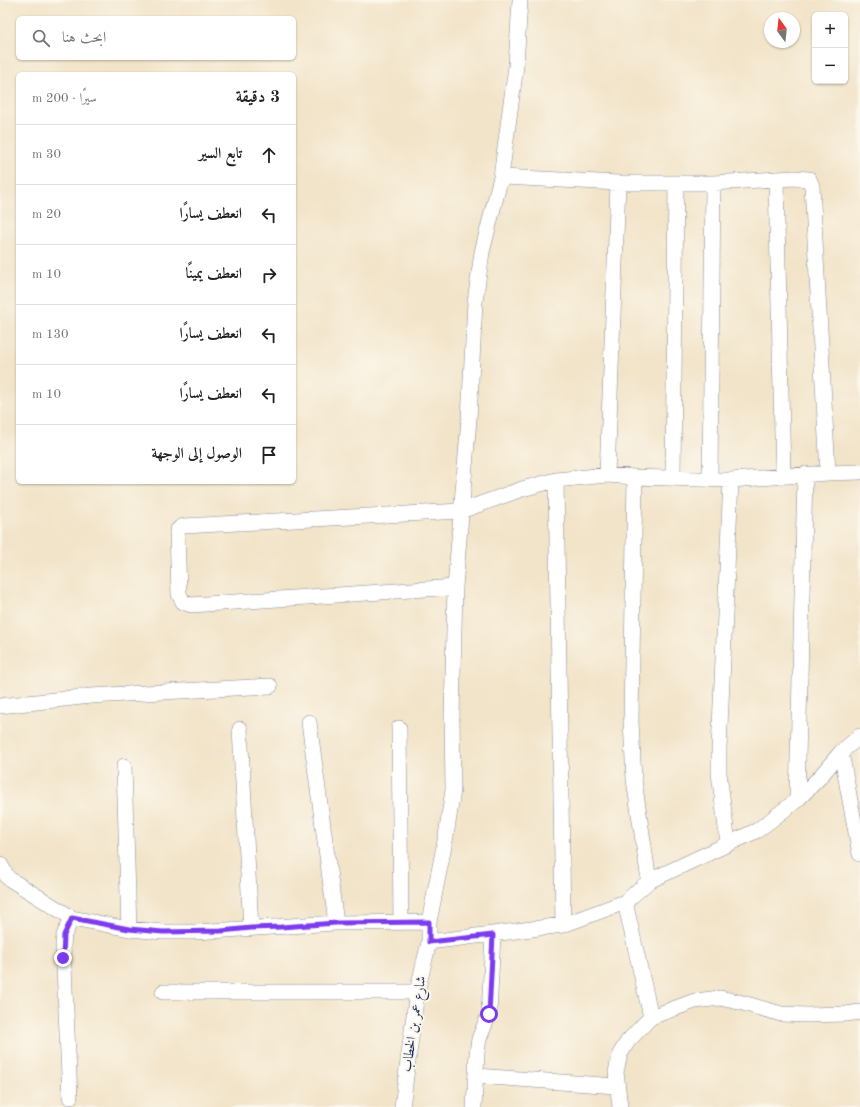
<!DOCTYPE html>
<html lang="ar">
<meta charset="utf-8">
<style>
body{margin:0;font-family:"Old Standard TT",Amiri,serif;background:#f2f2f2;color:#222;direction:rtl}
.controls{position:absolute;right:12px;top:12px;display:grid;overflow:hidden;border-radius:6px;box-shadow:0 1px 3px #0004}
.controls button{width:36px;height:36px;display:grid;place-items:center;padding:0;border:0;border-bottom:1px solid #e0e0e0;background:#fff;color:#222;font:20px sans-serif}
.compass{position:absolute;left:764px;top:12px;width:36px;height:36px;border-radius:50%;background:#fff;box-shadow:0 1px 3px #0004;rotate:345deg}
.stop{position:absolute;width:12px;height:12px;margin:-9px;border:3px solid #7c3aed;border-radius:50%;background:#fff}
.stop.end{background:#7c3aed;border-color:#fff;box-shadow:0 1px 4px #0008}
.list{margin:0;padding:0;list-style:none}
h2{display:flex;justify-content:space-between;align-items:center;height:52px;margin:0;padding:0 16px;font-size:17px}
h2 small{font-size:13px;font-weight:400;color:#767676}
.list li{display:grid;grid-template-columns:26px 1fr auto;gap:12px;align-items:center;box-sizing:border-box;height:60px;padding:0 16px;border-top:1px solid #e0e0e0}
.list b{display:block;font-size:15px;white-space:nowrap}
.list em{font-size:13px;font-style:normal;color:#767676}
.icon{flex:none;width:22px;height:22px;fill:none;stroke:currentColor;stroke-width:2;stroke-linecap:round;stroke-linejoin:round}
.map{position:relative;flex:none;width:860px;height:1107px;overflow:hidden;direction:ltr}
.search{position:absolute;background:#fff;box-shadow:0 1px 3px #0004;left:16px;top:16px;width:280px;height:44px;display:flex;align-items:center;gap:10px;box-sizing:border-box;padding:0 14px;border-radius:6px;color:#767676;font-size:15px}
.panel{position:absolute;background:#fff;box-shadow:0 1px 3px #0004;left:16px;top:72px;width:280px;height:412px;border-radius:6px;direction:rtl}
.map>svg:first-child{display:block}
</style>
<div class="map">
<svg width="860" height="1107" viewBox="0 0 860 1107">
<rect width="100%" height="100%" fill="#fbf7ec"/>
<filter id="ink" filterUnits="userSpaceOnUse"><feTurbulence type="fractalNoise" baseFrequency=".025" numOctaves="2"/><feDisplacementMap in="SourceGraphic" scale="8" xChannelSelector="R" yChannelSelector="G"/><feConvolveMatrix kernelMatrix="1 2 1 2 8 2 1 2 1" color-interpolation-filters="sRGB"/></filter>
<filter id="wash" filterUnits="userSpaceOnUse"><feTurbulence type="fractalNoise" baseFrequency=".012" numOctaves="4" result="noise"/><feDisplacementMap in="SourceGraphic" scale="16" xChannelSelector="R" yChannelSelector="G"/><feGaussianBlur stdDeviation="0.9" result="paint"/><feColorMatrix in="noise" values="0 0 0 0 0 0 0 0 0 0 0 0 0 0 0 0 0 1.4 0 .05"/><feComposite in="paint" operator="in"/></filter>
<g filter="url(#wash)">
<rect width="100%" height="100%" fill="#f2e4c9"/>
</g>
<g filter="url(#ink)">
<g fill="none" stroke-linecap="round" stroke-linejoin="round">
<!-- street casing -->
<g stroke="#868a94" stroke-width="16">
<path id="street" d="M501,177l117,6h95l81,-5 15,1 3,7 16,287
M776,179l7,297
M607,475l11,-292
M635,477l-4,244 3,59 15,101
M673,478l3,-295
M710,478l3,-295
M556,480l7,445
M455,587l-264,18 -8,-3 -4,-8 -2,-63 4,-4 3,-1 277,-15 61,-22 34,-9 51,-5 28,2 96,3 97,-7 32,-1
M0,706l91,-10 179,-10
M309,722l27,201
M399,728l2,194
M240,729l11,199
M841,752l19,102
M124,766l5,163
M797,800l8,-326
M728,844l-9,-71v-24l12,-269
M0,864l8,14 64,40 57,11 34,3h33l140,-9 93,-1
M625,902l26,115
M429,942l134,-17 62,-23 24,-21 109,-51 39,-30 22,-22 22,-26 19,-16
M163,992h254
M477,1076l139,10
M70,1097l-7,-151 1,-11 8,-17
M402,1107l15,-115 12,-50v-20l17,-86 7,-46 -1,-73 3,-130 14,-168 6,-117 7,-50 19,-75 15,-111 4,-66
M474,1107l3,-54 2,-14 10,-25 4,-79
M620,1107l-4,-35 4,-18 8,-13 23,-24 44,-16 25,-3 23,5 38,11 26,1 39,-1 14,-2"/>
</g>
<!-- street -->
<use href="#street" stroke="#fff" stroke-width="15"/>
</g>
</g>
<g fill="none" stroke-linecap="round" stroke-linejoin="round" filter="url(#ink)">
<!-- route -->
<path stroke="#7c3aed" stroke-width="5" d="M63,958l1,-23 8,-17 57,11 34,3 58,-1 30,-3 30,-1 55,-4 93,-1v20l64,-7 -4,79"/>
</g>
<g text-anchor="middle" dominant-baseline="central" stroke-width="4" stroke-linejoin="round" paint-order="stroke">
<!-- street labels -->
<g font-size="14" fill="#1b2f5e" stroke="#fbf7ec">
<text transform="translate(414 1024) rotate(-81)">شارع عمر بن الخطاب</text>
</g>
</g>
</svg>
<div class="controls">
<button>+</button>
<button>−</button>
</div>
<svg class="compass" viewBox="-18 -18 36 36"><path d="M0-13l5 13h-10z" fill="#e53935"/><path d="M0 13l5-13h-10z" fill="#767676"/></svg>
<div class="stop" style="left:489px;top:1014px"></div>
<div class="stop end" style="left:63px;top:958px"></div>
<div class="search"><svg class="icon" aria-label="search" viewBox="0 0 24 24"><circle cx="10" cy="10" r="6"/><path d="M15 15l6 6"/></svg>ابحث هنا</div>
<section class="panel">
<h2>3 دقيقة<small>سيرًا · 200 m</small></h2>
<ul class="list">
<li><svg class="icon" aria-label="ahead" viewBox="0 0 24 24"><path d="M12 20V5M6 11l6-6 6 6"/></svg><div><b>تابع السير</b></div><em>30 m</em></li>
<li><svg class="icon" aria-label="left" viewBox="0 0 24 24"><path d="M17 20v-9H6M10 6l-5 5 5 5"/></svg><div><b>انعطف يسارًا</b></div><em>20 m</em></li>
<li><svg class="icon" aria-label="right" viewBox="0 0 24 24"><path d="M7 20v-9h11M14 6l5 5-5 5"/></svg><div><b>انعطف يمينًا</b></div><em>10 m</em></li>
<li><svg class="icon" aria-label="left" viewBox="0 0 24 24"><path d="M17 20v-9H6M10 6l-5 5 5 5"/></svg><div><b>انعطف يسارًا</b></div><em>130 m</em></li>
<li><svg class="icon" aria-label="left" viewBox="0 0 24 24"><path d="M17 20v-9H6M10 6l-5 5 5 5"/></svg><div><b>انعطف يسارًا</b></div><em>10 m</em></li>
<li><svg class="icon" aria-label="arrive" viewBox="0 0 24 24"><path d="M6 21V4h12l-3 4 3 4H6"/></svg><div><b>الوصول إلى الوجهة</b></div></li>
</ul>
</section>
</div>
